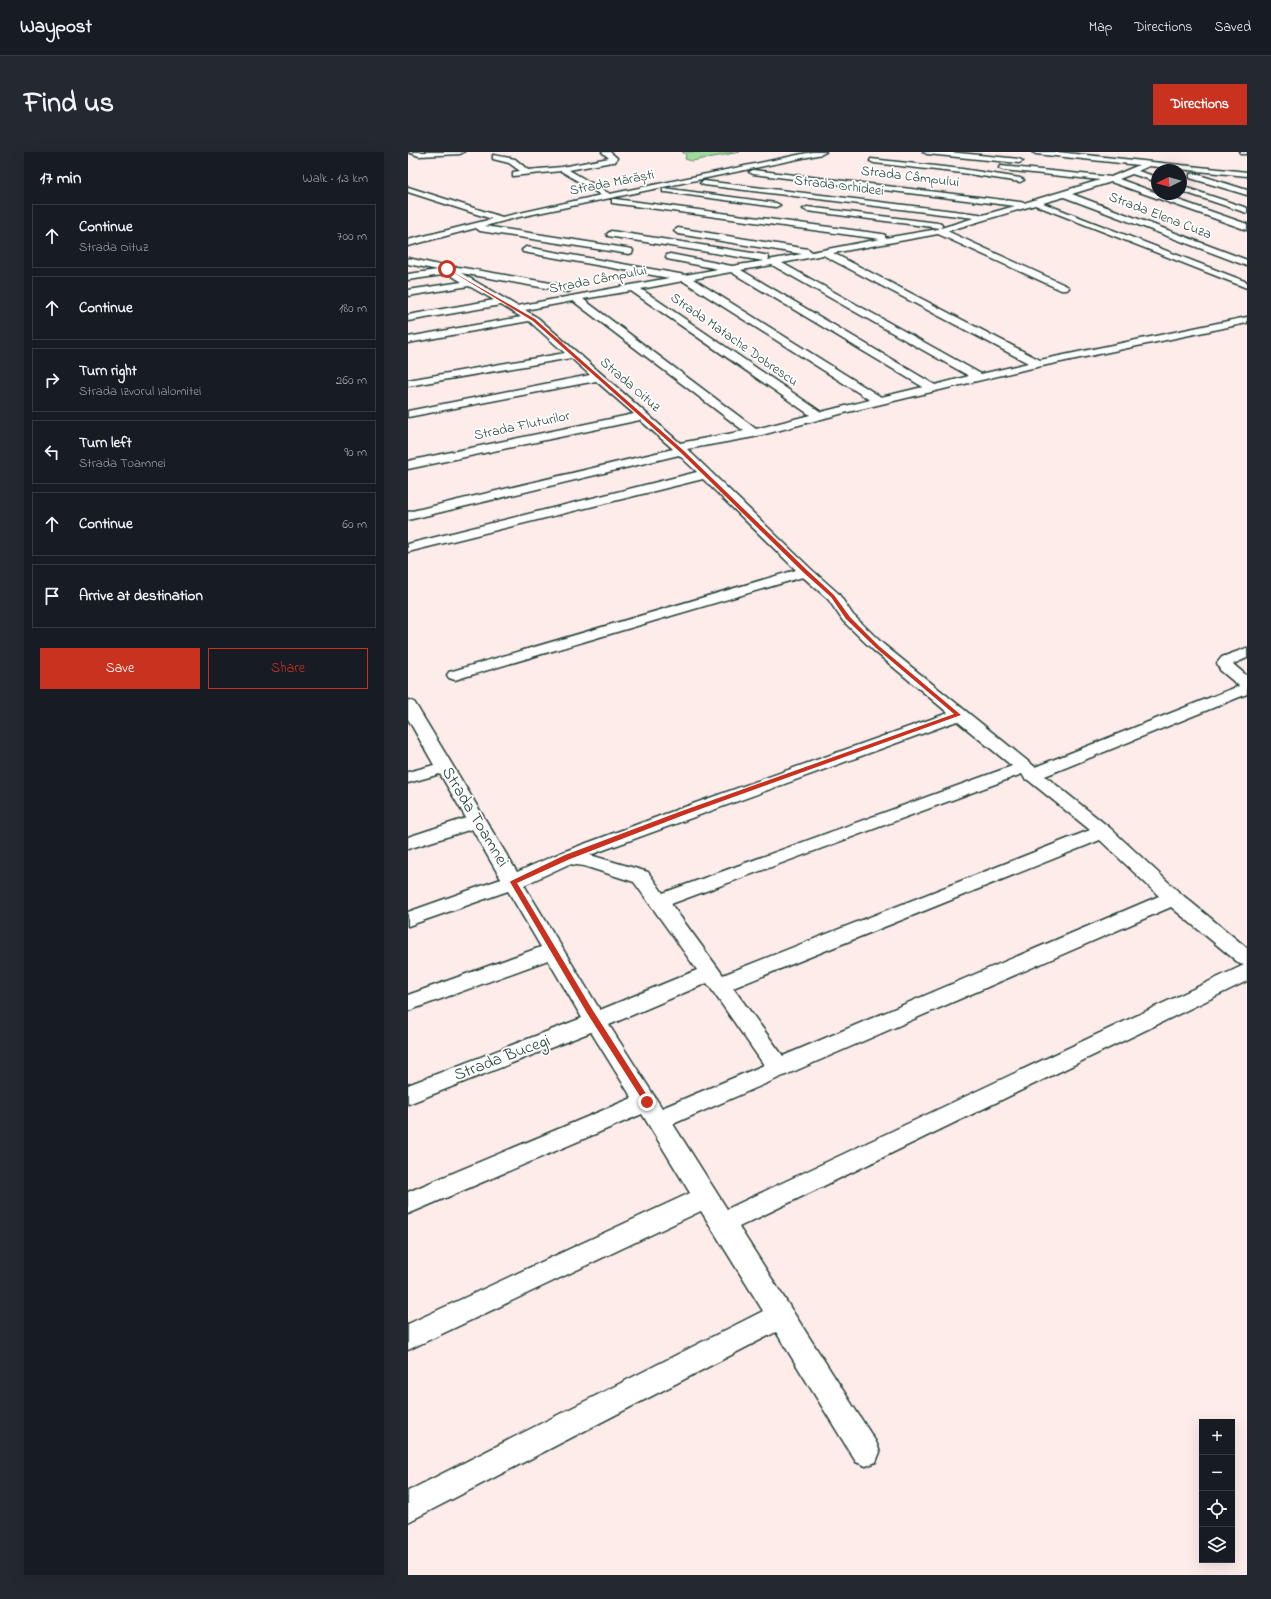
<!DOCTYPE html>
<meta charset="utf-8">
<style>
body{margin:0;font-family:"Indie Flower",sans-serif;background:#242831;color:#f1f3f6}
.controls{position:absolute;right:12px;bottom:12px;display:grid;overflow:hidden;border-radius:0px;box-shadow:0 4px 16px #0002}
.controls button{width:36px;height:36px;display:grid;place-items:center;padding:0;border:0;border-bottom:1px solid #363941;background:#171b24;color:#f1f3f6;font:20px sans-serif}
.compass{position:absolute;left:743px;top:12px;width:36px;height:36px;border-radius:50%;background:#171b24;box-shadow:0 4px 16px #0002;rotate:265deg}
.stop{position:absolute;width:12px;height:12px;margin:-9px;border:3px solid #c8321e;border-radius:50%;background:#fff}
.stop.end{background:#c8321e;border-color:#fff;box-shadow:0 1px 4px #0008}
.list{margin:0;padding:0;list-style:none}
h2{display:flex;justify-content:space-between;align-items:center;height:52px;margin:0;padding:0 16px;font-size:17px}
h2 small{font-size:13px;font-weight:400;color:#9ea1a6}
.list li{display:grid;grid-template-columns:26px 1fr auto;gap:12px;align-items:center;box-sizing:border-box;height:64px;margin:0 8px 8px;padding:0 8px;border:1px solid #363941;border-radius:0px}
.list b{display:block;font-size:15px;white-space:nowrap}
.list p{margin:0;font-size:13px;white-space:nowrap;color:#9ea1a6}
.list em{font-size:13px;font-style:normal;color:#9ea1a6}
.actions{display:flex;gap:8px;padding:12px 16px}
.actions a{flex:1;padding:9px 0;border:1px solid #c8321e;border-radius:0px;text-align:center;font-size:14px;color:#c8321e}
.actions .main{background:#c8321e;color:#fff}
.icon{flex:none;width:22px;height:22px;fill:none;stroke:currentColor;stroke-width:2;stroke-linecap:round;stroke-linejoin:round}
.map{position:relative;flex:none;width:839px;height:1423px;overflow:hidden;border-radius:0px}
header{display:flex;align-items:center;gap:24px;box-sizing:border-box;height:56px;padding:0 20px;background:#171b24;border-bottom:1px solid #363941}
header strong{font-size:19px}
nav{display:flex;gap:22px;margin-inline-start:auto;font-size:14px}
.intro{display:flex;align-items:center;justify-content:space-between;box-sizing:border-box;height:96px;padding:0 24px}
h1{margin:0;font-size:28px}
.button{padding:10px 18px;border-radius:0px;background:#c8321e;color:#fff;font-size:14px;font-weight:700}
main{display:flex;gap:24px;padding:0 24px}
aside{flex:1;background:#171b24;border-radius:0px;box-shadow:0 4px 16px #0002}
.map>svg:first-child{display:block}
</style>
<header>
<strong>Waypost</strong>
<nav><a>Map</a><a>Directions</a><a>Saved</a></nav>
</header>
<div class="intro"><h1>Find us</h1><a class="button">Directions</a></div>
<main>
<aside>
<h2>17 min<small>Walk · 1.3 km</small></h2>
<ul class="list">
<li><svg class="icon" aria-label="ahead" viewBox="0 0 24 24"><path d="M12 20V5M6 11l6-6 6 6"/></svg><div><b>Continue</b><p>Strada Oituz</p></div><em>700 m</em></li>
<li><svg class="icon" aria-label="ahead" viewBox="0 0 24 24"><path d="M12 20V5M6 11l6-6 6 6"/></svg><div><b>Continue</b></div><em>180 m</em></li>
<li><svg class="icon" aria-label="right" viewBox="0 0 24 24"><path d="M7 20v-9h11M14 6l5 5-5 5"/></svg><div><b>Turn right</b><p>Strada Izvorul Ialomitei</p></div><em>260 m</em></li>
<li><svg class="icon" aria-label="left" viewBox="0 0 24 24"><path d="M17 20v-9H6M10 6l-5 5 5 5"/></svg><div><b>Turn left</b><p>Strada Toamnei</p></div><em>90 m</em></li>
<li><svg class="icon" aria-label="ahead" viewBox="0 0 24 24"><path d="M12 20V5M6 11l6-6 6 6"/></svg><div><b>Continue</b></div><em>60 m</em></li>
<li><svg class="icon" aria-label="arrive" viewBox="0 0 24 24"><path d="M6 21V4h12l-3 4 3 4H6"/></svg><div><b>Arrive at destination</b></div></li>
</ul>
<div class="actions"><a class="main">Save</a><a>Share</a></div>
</aside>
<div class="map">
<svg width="839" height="1423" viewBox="0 0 839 1423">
<rect width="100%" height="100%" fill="#feeceb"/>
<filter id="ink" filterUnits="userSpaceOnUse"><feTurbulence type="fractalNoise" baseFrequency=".025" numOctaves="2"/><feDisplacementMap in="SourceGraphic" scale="8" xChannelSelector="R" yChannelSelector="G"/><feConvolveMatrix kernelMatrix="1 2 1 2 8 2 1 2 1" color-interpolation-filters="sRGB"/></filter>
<g filter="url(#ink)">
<!-- green -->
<path fill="#a2da9e" stroke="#608c69" d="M274,0h58l-48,9 -7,-2 1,-4z"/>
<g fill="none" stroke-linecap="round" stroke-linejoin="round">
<!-- minor casing -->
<g stroke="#1f3d34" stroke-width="3">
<path id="minor" d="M0,0h56l-4,2 -41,2z
M194,0h8l7,6 -2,4h-3l-43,8 41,24 202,-42h14l-4,2 -303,63 -34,9 147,23 1,2 -1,2 -3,1 -149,-23 -4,-3 -68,18v-6l84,-21 -84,-27v-5l94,30 99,-22 -40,-24 -48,5v-4l7,-1 -11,-8 -16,-4v-4l22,4 13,11 34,-3 47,-9z
M515,0h26l70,7 4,2 -4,2 -92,-9z
M624,0h25l190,20v4l-98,-10 -11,5 19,6v5l-25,-8 -13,5 38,14v1h4l86,30v6l-136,-48 -39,12 175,66v6l-183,-69 -21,6 204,79v6l-212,-83 -88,26 120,55 2,2 -2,2h-6l-123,-56 -105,19 207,107 207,-43v6l-224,47 -179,43 -90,24 -67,12 124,120 27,24 15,22 30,29 152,123 204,-81 -19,-16 -3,-7 5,-6 25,-9v10l-14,6 14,12v18l-202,82 65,52 70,65 67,55v33l-508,246 137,215 4,10 -4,10 -10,4 -10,-4 -80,-130 -368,190v-31l355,-180 -62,-100 -293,139v-26l282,-131 -48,-79 -234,100v-22l224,-94 -41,-66 -183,72v-19l174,-67 -34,-58 -140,51v-16l133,-48 -33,-56 -100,35v-14l93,-33 -29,-50 -64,20v-12l58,-19 -26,-44 -32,9v-11l26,-7 -26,-46v-19l6,2 2,3 101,167 43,-19 116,-43 272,-97 -75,-63 -30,-29 -15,-22 -25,-22 -342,101 -6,2 -6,-2 -2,-3 2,-3 347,-102 -93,-91 -295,73v-8l289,-72 -18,-17 -271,65v-8l265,-63 -33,-29 -232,49v-8l226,-47 -38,-33 -188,36v-6l182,-36 -19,-17 -163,28v-6l157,-27 -36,-32 -121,22v-6l113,-20 -20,-12 -93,16v-6l86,-15 -25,-14 -61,10v-6l54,-8 -13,-8 -41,6v-6l30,-4 -30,-6v-6l44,10 6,-1 110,19 5,3 -5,3 -107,-19 56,33 152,-28 -146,-26 -1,-2 4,-3 159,28 33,-6 -51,-10 -1,-2 1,-2 3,-1 62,12 32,-5 -156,-25 -1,-2 4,-3 154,24 3,1 1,2 -1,2 34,-6 -124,-20 -4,-3 4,-3 130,21 4,3 68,-13 -268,-36v-4h3l267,35 3,1v3l53,-9 2,-1 -133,-17 -4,-2 4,-2 131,16 3,1 1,2 -1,2 33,-10 -270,-33 -4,-2 4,-2 275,33 4,1 32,-9 -262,-32 -4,-2 4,-2 267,32 4,1 76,-23 -97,-10 -4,-2 1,-2 111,11 28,-12 -103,-11zM415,103l205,108 -47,11 -199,-111zM364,113l197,111 -34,9 -194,-115zM323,120l192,115 -42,10 -188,-118zM275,129l187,119 -49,12 -180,-123zM223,139l179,124 -54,14 -173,-130zM165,149l171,130 -64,12 -142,-125 -13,-8zM549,569l55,45 -349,127 -15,-21 -58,-17zM614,622l3,5 3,1 62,50 -367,145 -52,-71zM692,688l59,56 -376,160 -50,-68zM161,712l15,2 50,16 63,88 -97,40 -76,-125zM763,755l69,57 4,1 -517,244 -54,-85zM299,831l57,82 -102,43 -53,-83z
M832,0h7v2h-6z
M463,7l91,10 58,9 4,2 -4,2 -58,-9 -88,-10 -4,-2z
M782,22h6l51,16v5l-57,-17z
M773,34l66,22v5l-66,-22z
M255,36l113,15 4,2 -4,2 -110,-15h-3z"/>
</g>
<!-- minor -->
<use href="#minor" fill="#fff" fill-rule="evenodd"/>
</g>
</g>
<!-- route -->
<path fill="#c8321e" d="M38,116l89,51 148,131 125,121 26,24 16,22 29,29 82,69 -277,100 -114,44 -53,24 75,126 58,91 1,2 -4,3 -2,-1 -58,-91 -77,-131 1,-1 54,-26 114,-43 275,-98 -78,-66 -30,-29 -15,-22 -27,-24 -124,-121 -147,-131z"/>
<g text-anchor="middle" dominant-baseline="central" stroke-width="3.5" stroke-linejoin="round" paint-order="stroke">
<!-- far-street labels -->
<g font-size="14" fill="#1f3d34" stroke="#fff">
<text transform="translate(502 25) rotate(7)">Strada Câmpului</text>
<text transform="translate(204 31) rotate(-11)">Strada Mărăști</text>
<text transform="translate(431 34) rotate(7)">Strada Orhideei</text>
<text transform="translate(752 64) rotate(21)">Strada Elena Cuza</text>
<text transform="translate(190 128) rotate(-11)">Strada Câmpului</text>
<text transform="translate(326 188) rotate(35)">Strada Matache Dobrescu</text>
<text transform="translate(222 233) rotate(41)">Strada Oituz</text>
<text transform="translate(114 274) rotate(-12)">Strada Fluturilor</text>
</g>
<!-- street labels -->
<g font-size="17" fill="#1f3d34" stroke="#fff">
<text transform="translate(67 665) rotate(59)">Strada Toamnei</text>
<text transform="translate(94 906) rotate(-21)">Strada Bucegi</text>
</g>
</g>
</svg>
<div class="controls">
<button>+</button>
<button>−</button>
<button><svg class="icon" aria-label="locate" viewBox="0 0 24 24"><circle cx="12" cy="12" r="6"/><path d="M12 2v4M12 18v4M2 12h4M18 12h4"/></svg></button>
<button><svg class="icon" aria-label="layers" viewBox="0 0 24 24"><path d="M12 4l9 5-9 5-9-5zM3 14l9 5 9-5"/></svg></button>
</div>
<svg class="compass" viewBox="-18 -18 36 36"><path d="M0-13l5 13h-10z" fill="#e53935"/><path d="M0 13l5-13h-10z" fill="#9ea1a6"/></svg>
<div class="stop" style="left:39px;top:117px"></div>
<div class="stop end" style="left:239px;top:950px"></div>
</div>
</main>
